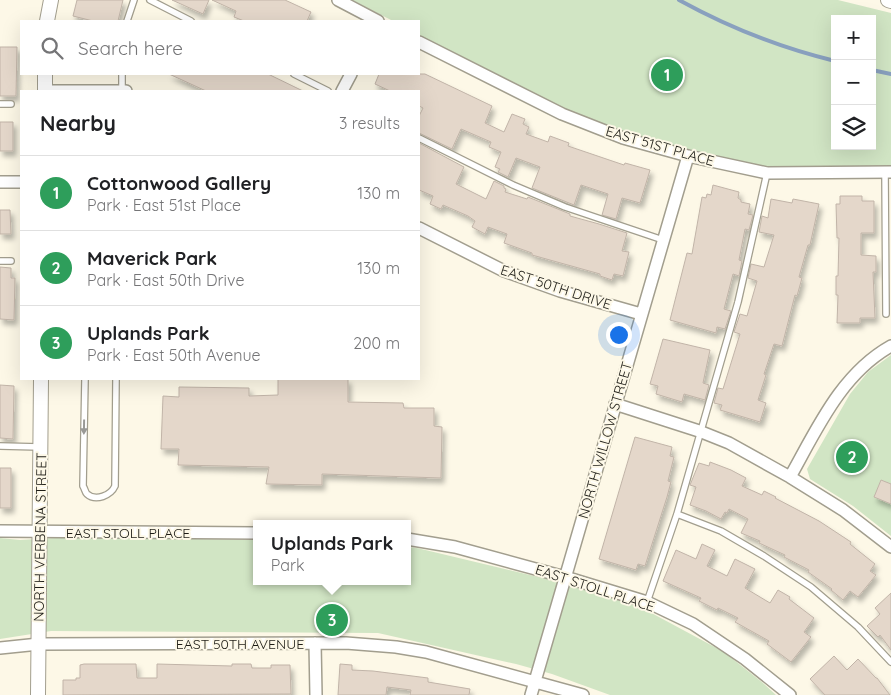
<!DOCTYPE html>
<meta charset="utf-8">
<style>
body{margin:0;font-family:Quicksand,sans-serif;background:#f6f6f6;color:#202124}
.controls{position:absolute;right:15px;top:15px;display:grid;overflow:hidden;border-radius:0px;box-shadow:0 5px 20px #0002}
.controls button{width:45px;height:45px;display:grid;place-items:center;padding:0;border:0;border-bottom:1px solid #e0e0e0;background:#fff;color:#202124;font:25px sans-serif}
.you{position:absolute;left:618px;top:334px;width:18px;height:18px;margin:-12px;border:4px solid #fff;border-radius:50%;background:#1a73e8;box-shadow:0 0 0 8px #1a73e833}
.badge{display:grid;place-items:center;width:32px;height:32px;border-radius:50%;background:#111827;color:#fff;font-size:16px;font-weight:700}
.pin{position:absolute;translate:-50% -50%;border:2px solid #fff;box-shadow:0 1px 5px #0006}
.popup{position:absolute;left:253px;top:520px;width:158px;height:65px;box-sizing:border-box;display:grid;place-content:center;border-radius:0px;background:#fff;filter:drop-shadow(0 1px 4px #0005);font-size:16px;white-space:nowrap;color:#757577}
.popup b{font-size:19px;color:#202124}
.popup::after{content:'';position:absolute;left:50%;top:100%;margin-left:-10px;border:10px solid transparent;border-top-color:#fff}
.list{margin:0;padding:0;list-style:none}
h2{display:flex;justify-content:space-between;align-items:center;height:65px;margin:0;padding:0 20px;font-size:21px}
h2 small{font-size:16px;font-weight:400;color:#757577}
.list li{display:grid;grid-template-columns:32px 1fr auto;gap:15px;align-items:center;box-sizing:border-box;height:75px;padding:0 20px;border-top:1px solid #e0e0e0}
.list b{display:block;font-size:19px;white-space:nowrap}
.list p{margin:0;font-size:16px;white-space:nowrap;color:#757577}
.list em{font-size:16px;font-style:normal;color:#757577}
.icon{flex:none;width:28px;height:28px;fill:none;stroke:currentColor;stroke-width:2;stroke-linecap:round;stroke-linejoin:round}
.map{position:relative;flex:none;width:891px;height:695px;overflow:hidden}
.search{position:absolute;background:#fff;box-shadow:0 5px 20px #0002;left:20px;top:20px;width:400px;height:55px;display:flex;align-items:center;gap:12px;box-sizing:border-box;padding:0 18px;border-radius:0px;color:#757577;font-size:19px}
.panel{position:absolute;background:#fff;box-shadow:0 5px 20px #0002;left:20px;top:90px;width:400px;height:290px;border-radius:0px}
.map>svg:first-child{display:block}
</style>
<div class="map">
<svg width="891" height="695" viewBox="0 0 891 695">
<defs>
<filter id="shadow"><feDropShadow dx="3" dy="5" stdDeviation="2.5" flood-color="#0004"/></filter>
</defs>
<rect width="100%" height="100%" fill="#fdf8e7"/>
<!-- green -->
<path fill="#d1e5c4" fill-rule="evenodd" d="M352,0h486l53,13v154l-127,1 -131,-31 -55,-22 -159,-80v-14h-26zM835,19h37v127h-37z
M891,355v181l-38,-30 -43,-27 -3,-10 43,-75 18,-22z
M71,537l186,3v41h150v-34l10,1 163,39 64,22 80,43 39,31 13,12h-166l-58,-21 -36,-10 -138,-31 -327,-2 -51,8v-101l20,2z"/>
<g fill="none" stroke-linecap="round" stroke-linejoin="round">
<!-- stream -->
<path stroke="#89a0be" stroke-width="4" d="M679,0c49,27 102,48 156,61
M872,70l19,4"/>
</g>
<!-- building -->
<path fill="#e4d7ca" stroke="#c1b4a8" filter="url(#shadow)" d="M77,0h46l-5,21h-25l-20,-5z
M172,0h37l-6,14z
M212,0h73l26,12 -4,9h-63l-10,-4 2,-6z
M0,47h17l-1,49h-16z
M169,74h99l35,17h-97z
M379,74h46l67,32 -7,17 19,9 8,-18 13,5 -2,5 6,3 -3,7 22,8 2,-6 19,7 -1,3 56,19 1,-2 25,7 -10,33 -18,-5 -6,21 -14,-4 6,-21 -27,-9 -7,20 -42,-17 8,-21 -24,-9 -8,19 -10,-5 2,-3 -5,-2 6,-15 -12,-5 2,-5 -30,-13 -9,20 -33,-16v-17l4,-8 -4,-2v-15h-29l-15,-7z
M0,122h13v29h-13z
M419,143l45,24 -8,17 30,15 8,-18 10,5v2l2,1 -1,3 22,7 1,-2 42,17v2l29,8 28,9 -5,18 7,1 -6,24 -9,-2 -2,6 -12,-4v-2l-68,-19v-2l-28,-10 3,-9 -19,-7 -3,7 -13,-7 3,-6 -7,-5 -25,-11 -2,4 -11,-5 3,-8 -14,-6z
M713,185l26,7 -1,6 3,2v2l9,2 -2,10 5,1 -4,15 -4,-1 -6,31 3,1 -3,15 -6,-2 -9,35 7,2 -6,18 -8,-2 -1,6 -46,-13 17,-67 5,1 10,-57 4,1 1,-4 4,1z
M840,196h22v5h12v32h-13v22l15,1v16h-3l2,46h-15v5h-23l1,-28h-2v-19h2l1,-38h-2l-1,-34h4z
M771,199l21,4 1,-4 26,5 -9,41h-2l-9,32 3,1 -5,18 -2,-1 -13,51 -8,-2 -10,30 2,1 -8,25 8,3 -6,19 -40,-12 2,-5 -8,-2 4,-15 5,1 17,-55 -6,-2 6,-18 7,2 10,-35 -9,-3 3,-14 13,3 10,-32 -15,-3 3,-16 6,2z
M0,210h10l1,24h-11z
M0,267l11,1v10h4l-1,42 -14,-1z
M663,339l47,11 -7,33 6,2 -4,15 -21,-6 -2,8 -26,-8 2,-8 -8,-2z
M278,379h70v23l55,1 1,5h30v18l8,1 -1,51 -119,-4v11l-56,-1 3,-17 -91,-2 1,-16h-18l2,-53 16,1v-10l70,1v8l29,-1z
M0,385l14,1 -1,53 -13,-1z
M635,437l37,10 -2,9 4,1 -6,24 3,1 -4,15 -22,69 -7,-2 -2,6 -37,-11z
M710,462l21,8 15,8 -4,8 20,9 2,-4 12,6 -1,1 44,23 32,21 -1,2 25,20 -5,7 6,4 -18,22 -8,-6 -7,9 -12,-10 1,-1 -24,-17 1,-2 -25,-13 1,-2 -26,-12 1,-2 -19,-8 7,-14 -19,-10 -2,4 -2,-1 -4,7 -15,-8 -16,-6 6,-18 -6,-2 9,-22 10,3z
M0,468h11v40h-11z
M881,480l10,4v20l-17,-7z
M702,544l13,6 -8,16 20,10 8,-17 20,10 -10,19 25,15 8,-13 12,7 -1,2 25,19 -10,14 7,5 -20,25 -24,-18 2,-3 -34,-19 3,-4 -20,-10 -1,2 -18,-9 2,-3 -38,-17 13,-31 20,9z
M891,593v57l-11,-15 -2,2 -11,-11 13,-12 -5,-6z
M834,656l13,14 11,-11 18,19h1l13,17h-65l-15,-16z
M84,664h52l1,14h20v-14l75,2v-2h19l1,4h19v-3h19l1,29 -228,1v-15h13v-2h4v-13z
M340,664l12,1v5l21,1 55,7v4l42,7 -1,6h-59l1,-5 -24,-3 -1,8h-48z"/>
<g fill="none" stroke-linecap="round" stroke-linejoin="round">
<!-- service casing -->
<g stroke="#a29e8e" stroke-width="8">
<path id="service" d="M150,0l41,21
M127,21l7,-21
M294,74l34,17
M122,90v-16
M0,104h11
M419,138l94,47 52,22 98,33
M885,172l1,142
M0,261h11
M85,379l-2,107c2,3 2,6 4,8 9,8 24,1 28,-8l1,-107
M0,446l40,1
M677,514l44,17 43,25 47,31 47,40 33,35
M647,602l30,-88 61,-212 29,-129"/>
</g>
<!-- minor casing -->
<g stroke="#a29e8e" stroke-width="14">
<path id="minor" d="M338,0l40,21
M419,42l143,72 61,24 65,18 79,17 124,-1
M45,91h81
M342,91l9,-17
M0,182h21
M419,228l85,43 56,20 81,23
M615,404l84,27 30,12 61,34 53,33 48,37
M790,477c27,-48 51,-103 101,-131
M0,531l257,2
M407,539l48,8 110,30 82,25 46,22 52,35 45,36
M315,643l1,52
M0,648l39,-4 307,-1 50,4 30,5 157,43
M531,695l157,-539"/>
</g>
<!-- tertiary casing -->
<g stroke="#a29e8e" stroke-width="16">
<path id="tertiary" d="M888,0l3,1
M47,21l4,-21
M45,91v-17
M38,695l3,-316"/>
</g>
<!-- service -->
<use href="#service" stroke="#fff" stroke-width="5.5"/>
<!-- minor -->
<use href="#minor" stroke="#fff" stroke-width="11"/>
<!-- tertiary -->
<use href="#tertiary" stroke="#fff" stroke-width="14"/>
</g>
<!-- one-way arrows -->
<defs><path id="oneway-solid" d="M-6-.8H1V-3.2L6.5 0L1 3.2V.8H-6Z" transform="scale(1.25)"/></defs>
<use fill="#999996" href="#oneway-solid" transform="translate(84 427) rotate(91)"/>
<g text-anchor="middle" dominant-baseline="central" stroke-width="4" stroke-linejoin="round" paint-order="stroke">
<!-- street labels -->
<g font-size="14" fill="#1d1c16" stroke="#fdf8e7">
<text transform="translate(660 146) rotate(16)">EAST 51ST PLACE</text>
<text transform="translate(556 287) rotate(18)">EAST 50TH DRIVE</text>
<text transform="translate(605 440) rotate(-74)">NORTH WILLOW STREET</text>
<text x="128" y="533">EAST STOLL PLACE</text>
<text transform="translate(40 537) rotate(-89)">NORTH VERBENA STREET</text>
<text transform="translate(595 588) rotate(18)">EAST STOLL PLACE</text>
<text x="240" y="644">EAST 50TH AVENUE</text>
</g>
</g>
</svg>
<div class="controls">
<button>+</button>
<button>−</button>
<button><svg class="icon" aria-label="layers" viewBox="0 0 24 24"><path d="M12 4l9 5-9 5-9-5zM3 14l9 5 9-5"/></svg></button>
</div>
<div class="you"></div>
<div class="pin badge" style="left:667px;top:75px;background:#2e9e5b">1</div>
<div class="pin badge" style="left:852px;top:457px;background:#2e9e5b">2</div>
<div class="pin badge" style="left:332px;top:620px;background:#2e9e5b">3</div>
<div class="popup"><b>Uplands Park</b>Park</div>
<div class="search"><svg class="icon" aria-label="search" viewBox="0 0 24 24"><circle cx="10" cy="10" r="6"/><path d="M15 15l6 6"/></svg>Search here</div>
<section class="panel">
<h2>Nearby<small>3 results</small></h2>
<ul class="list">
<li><span class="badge" style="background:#2e9e5b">1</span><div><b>Cottonwood Gallery</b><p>Park · East 51st Place</p></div><em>130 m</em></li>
<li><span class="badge" style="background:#2e9e5b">2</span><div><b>Maverick Park</b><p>Park · East 50th Drive</p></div><em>130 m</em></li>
<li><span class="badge" style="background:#2e9e5b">3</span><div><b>Uplands Park</b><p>Park · East 50th Avenue</p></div><em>200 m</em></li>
</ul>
</section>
</div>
